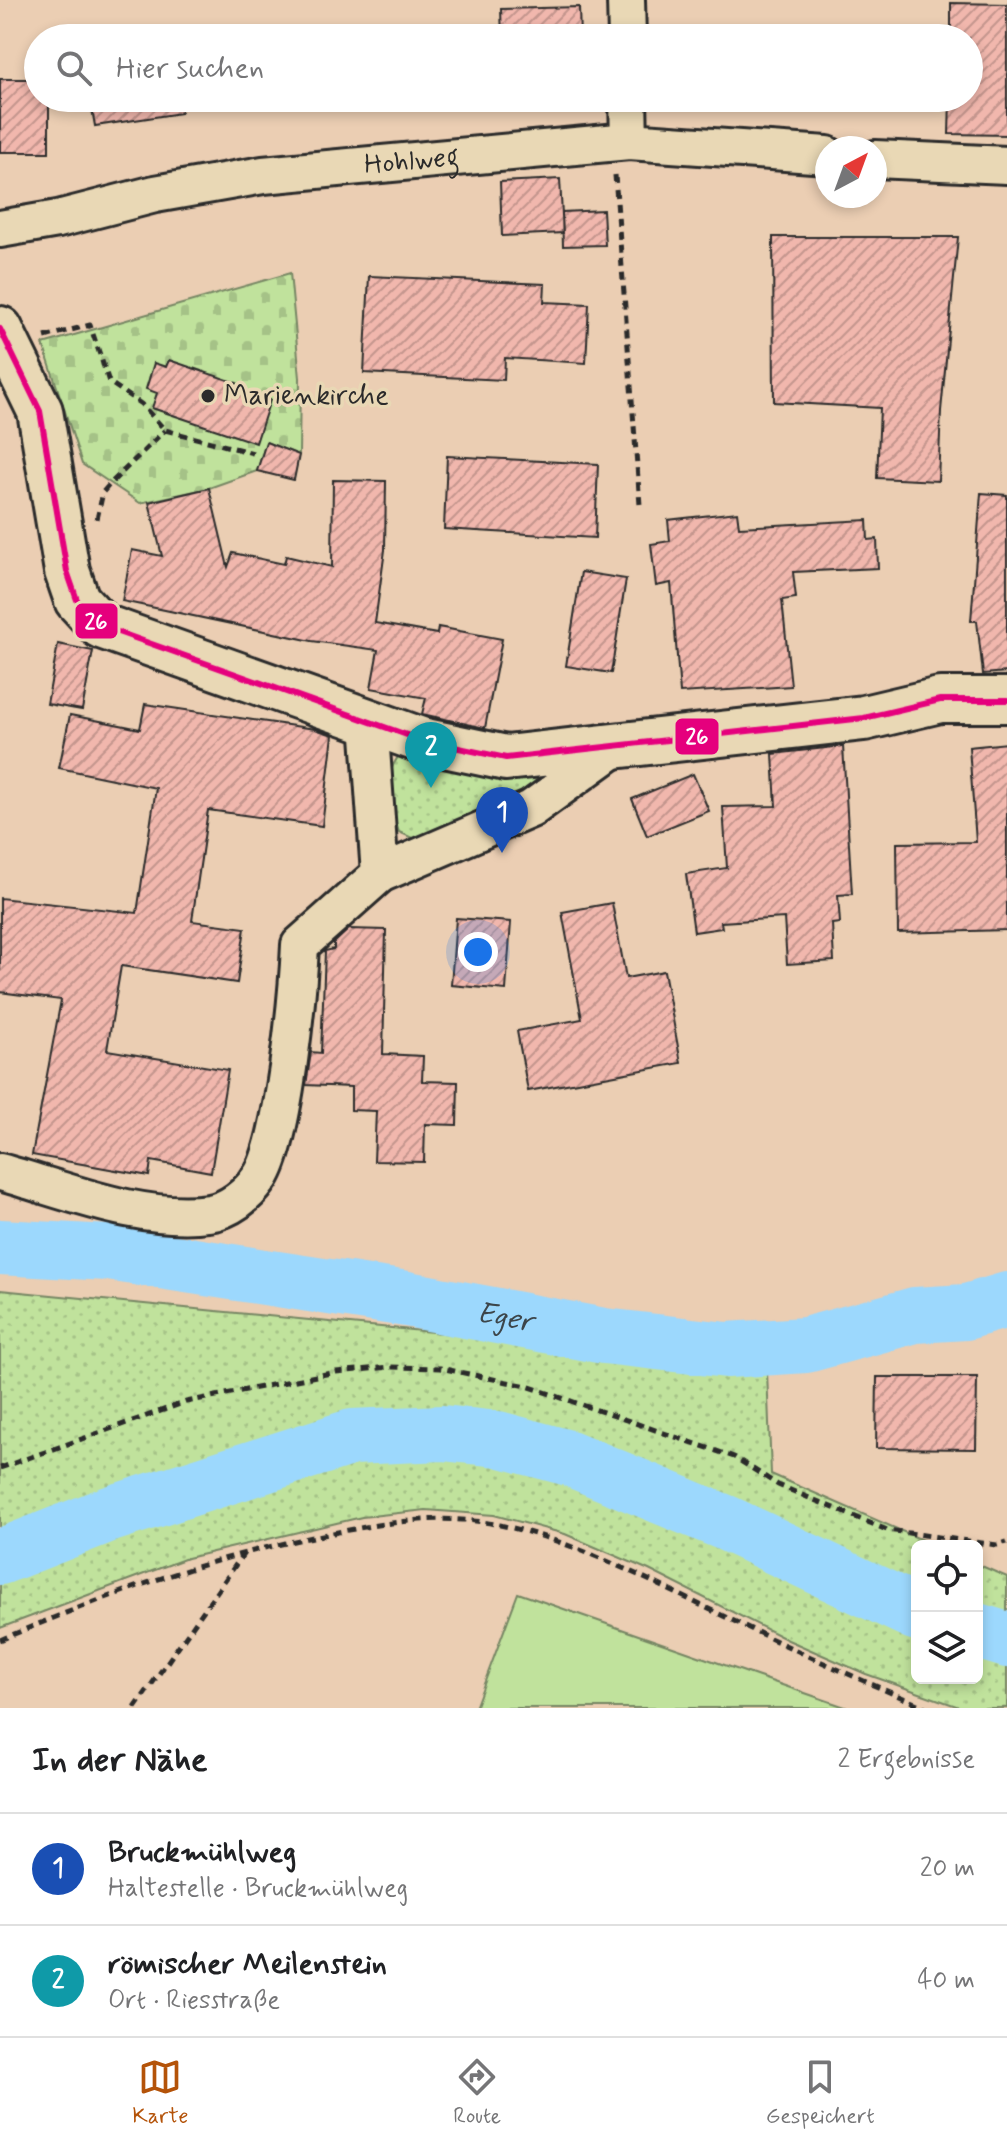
<!DOCTYPE html>
<html lang="de">
<meta charset="utf-8">
<style>
body{margin:0;font-family:Mynerve,sans-serif;background:#f6f6f6;color:#202124}
.controls{position:absolute;right:24px;bottom:24px;display:grid;overflow:hidden;border-radius:12px;box-shadow:0 4px 12px #0003}
.controls button{width:72px;height:72px;display:grid;place-items:center;padding:0;border:0;border-bottom:2px solid #e0e0e0;background:#fff;color:#202124;font:40px sans-serif}
.compass{position:absolute;left:815px;top:136px;width:72px;height:72px;border-radius:50%;background:#fff;box-shadow:0 4px 12px #0003;rotate:41deg}
.you{position:absolute;left:478px;top:952px;width:28px;height:28px;margin:-20px;border:6px solid #fff;border-radius:50%;background:#1a73e8;box-shadow:0 0 0 12px #1a73e833}
.badge{display:grid;place-items:center;width:52px;height:52px;border-radius:50%;background:#b45309;color:#fff;font-size:26px;font-weight:700}
.pin{position:absolute;translate:-50% -66px;filter:drop-shadow(0 2px 4px #0008)}
.pin::after{content:'';position:absolute;top:42px;width:28px;height:24px;background:inherit;clip-path:polygon(0 0,100% 0,50% 100%)}
.list{margin:0;padding:0;list-style:none}
h2{display:flex;justify-content:space-between;align-items:center;height:104px;margin:0;padding:0 32px;font-size:34px}
h2 small{font-size:26px;font-weight:400;color:#757577}
.list li{display:grid;grid-template-columns:52px 1fr auto;gap:24px;align-items:center;box-sizing:border-box;height:112px;padding:0 32px;border-top:2px solid #e0e0e0}
.list b{display:block;font-size:30px;white-space:nowrap}
.list p{margin:0;font-size:26px;white-space:nowrap;color:#757577}
.list em{font-size:26px;font-style:normal;color:#757577}
.icon{flex:none;width:44px;height:44px;fill:none;stroke:currentColor;stroke-width:2;stroke-linecap:round;stroke-linejoin:round}
.map{position:relative;flex:none;width:1007px;height:1708px;overflow:hidden}
.search{position:absolute;background:#fff;box-shadow:0 4px 12px #0003;left:24px;right:24px;top:24px;height:88px;display:flex;align-items:center;gap:20px;box-sizing:border-box;padding:0 28px;border-radius:44px;color:#757577;font-size:30px}
.sheet{height:328px;background:#fff}
nav{display:flex;justify-content:space-around;align-items:center;box-sizing:border-box;height:112px;border-top:2px solid #e0e0e0;background:#fff;font-size:22px;color:#757577}
nav a{display:grid;justify-items:center;gap:4px}
nav .on{color:#b45309}
.map>svg:first-child{display:block}
</style>
<div class="map">
<svg width="1007" height="1708" viewBox="0 0 1007 1708">
<defs>
<pattern id="grass-dots" width="8" height="8" patternUnits="userSpaceOnUse" patternTransform="scale(2)"><rect width="8" height="8" fill="#c0e29c"/><path d="M2 2h.1M6 6h.1" fill="none" stroke="#a5c287" stroke-width="1.8" stroke-linecap="round"/></pattern>
<pattern id="cemetery-stones" width="16" height="16" patternUnits="userSpaceOnUse" patternTransform="scale(2)"><rect width="16" height="16" fill="#c0e29c"/><path d="M2 7V4a2 2 0 0 1 4 0v3zM10 15v-3a2 2 0 0 1 4 0v3z" fill="#a5c287"/></pattern>
<pattern id="building-hatch" width="6" height="6" patternUnits="userSpaceOnUse" patternTransform="scale(2)"><rect width="6" height="6" fill="#f1b7ad"/><path d="M-1 1l2-2M0 6l6-6M5 7l2-2" fill="none" stroke="#c3958d"/></pattern>
</defs>
<rect width="100%" height="100%" fill="#ebceb3"/>
<filter id="ink" filterUnits="userSpaceOnUse"><feTurbulence type="fractalNoise" baseFrequency=".0125" numOctaves="2"/><feDisplacementMap in="SourceGraphic" scale="16" xChannelSelector="R" yChannelSelector="G"/><feConvolveMatrix kernelMatrix="1 2 1 2 8 2 1 2 1" color-interpolation-filters="sRGB"/></filter>
<g filter="url(#ink)">
<!-- grass -->
<path fill="url(#grass-dots)" stroke="#768664" stroke-width="2" d="M435,756l105,17 2,11 -119,59 -24,-11c-9,-24 -18,-52 -1,-75z
M0,1290l463,45 304,36 4,103 165,72h-19v132h60v-114l30,13v131h-45l-96,-34 -78,-34 -139,-70 -84,-36 -71,-19 -68,-5 -64,7 -175,41 -187,70z"/>
<!-- cemetery -->
<path fill="url(#cemetery-stones)" stroke="#768664" stroke-width="2" d="M290,273l10,105 -1,77 -33,-13 -9,29 -48,17 -69,15 -58,-39 -39,-120z"/>
<!-- garden -->
<path fill="#c0e29c" stroke="#768664" stroke-width="2" d="M518,1593l330,115h-373z"/>
<g fill="none" stroke-linecap="round" stroke-linejoin="round">
<!-- river -->
<g stroke="#9cd8fd" stroke-width="56">
<path id="s1" d="M0,1247l109,6 298,46 197,37 123,14 79,-5 109,-30 51,-3 41,-12"/>
<path d="M0,1557l107,-42 245,-78 91,-4 55,6 71,19 157,65 191,90"/>
<path d="M977,1631l30,9"/>
</g>
</g>
<!-- building -->
<path fill="url(#building-hatch)" stroke="#2b2b2b" stroke-width="2" d="M951,3l56,1v131l-58,-1 1,-36h19v-60h-18z
M579,7l1,31h-78l-1,-29z
M0,79h38v19h11v54h-49z
M90,98h90l1,15 -86,13z
M560,179l3,54 -61,3 -2,-54z
M603,210l2,35 -42,1 -1,-34z
M773,237h185l-17,174 -3,70 -61,-3 3,-70 -106,-6z
M369,276l176,8 -1,18 45,2 -3,59 -81,-5 -1,22 -140,-7z
M169,360l68,23 -2,5 35,12 -14,43 -104,-35 5,-15 -11,-4 8,-26 12,4z
M266,442l33,13 -5,25 -37,-9z
M447,456l151,8 -3,74 -151,-9z
M333,480l53,1 -1,69 -10,73 62,11 1,-7 64,12 -17,89 -63,-14 4,-16 -55,-10 7,-38 -66,-9 -190,-40 10,-51 30,6 -13,-54 60,-14 19,79 5,-14 51,11 2,-8 46,11z
M981,493l26,2v177l-24,2 -6,-53h-6z
M737,512l2,15 128,-7 1,20 9,-1 1,29 -85,4 3,26 -14,2 9,86 -111,7 -9,-110 -15,3 -5,-42 19,-3 -2,-21z
M581,572l45,7 -15,94 -45,-7z
M58,644l35,7 -11,59 -35,-6z
M145,704l170,25 18,6 -11,91 -114,-16 -16,111 53,7 -8,55 -116,-17 -14,84 121,20 -17,102 -60,-11 -2,15 -117,-21 29,-155 -61,-8v-94l137,15 19,-125 -97,-20 11,-53 70,14z
M1007,743v187l-109,3 -1,-90 79,-1 -7,-95z
M843,746l9,148 -14,1 2,28 -8,1 2,37 -47,3 -3,-46 -63,4 1,6 -28,4 -8,-58 41,-6 -4,-61 53,-1 -3,-52z
M693,774l16,37 -62,25 -15,-37z
M612,903l14,75 38,-7 17,92 -153,28 -11,-60 65,-12 -20,-107z
M456,918l55,4 -5,68 -55,-5z
M349,929l37,1 -3,124 40,2 -1,25 36,1 -1,43 -32,-1 -1,38 -50,-1 2,-50 -25,-1v-23l-45,-2 5,-33 10,1 4,-102 9,-2v-6z
M877,1377h100l-1,72 -100,-1z"/>
<g fill="none" stroke-linecap="round" stroke-linejoin="round">
<!-- minor casing -->
<g stroke="#2b2b2b" stroke-width="42">
<g id="minor">
<path d="M626,0l1,38"/>
<path d="M628,98l1,43"/>
<path d="M875,159l132,6"/>
<path id="s2" d="M0,229l58,-10 97,-25 108,-19 366,-34 198,14"/>
<path d="M380,874l151,-65 91,-66"/>
<path d="M0,1172c66,18 140,50 209,41 20,-3 39,-18 50,-34 25,-33 39,-188 41,-234l80,-71 -11,-153"/>
</g>
</g>
<!-- tertiary casing -->
<g stroke="#2b2b2b" stroke-width="50">
<path id="tertiary" d="M0,329l40,82 27,160 10,29 24,26 320,114 85,18 358,-40 76,-18h67"/>
</g>
<!-- path -->
<path stroke="#2b2b2b" stroke-width="5" stroke-dasharray="8 6" stroke-linecap="butt" d="M615,175l25,330
M45,337l45,-12 19,57 32,22 24,26 88,23
M97,519l6,-27 7,-8 55,-54
M0,1468l186,-66 150,-30 55,-5 49,1 87,18 207,71 44,28 109,45 110,15 10,-3
M0,1640c108,-46 217,-85 333,-107 56,-11 110,-20 167,-8 74,16 146,54 213,86 71,34 142,67 214,97
M135,1708l109,-155"/>
<!-- minor -->
<use href="#minor" stroke="#e9d8b5" stroke-width="36"/>
<!-- tertiary -->
<use href="#tertiary" stroke="#e9d8b5" stroke-width="44"/>
<!-- bus-1 casing -->
<g stroke="#e9d8b5" stroke-width="12">
<path id="bus-1" d="M0,329l40,82 27,160 10,29 24,26 320,114 85,18 358,-40 76,-18h67"/>
</g>
<!-- bus-1 -->
<use href="#bus-1" stroke="#e5007d" stroke-width="6"/>
</g>
</g>
<!-- markers -->
<circle fill="#2b2b2b" stroke="#e9d8b5" stroke-width="3" cx="208" cy="396" r="8"/>
<g text-anchor="middle" dominant-baseline="central" stroke-width="7" stroke-linejoin="round" paint-order="stroke">
<!-- street labels -->
<g font-size="28" fill="#2b2b2b" stroke="#e9d8b5">
<text stroke="none"><textPath href="#s2" startOffset="418">Hohlweg</textPath></text>
</g>
<!-- poi labels -->
<g font-size="28" fill="#2b2b2b" stroke="#e9d8b5" text-anchor="start">
<text x="224" y="396">Marienkirche</text>
</g>
<!-- water labels -->
<g font-size="30" font-style="italic" fill="#3c454a" stroke="#e9d8b5">
<text stroke="none"><textPath href="#s1" startOffset="510">Eger</textPath></text>
</g>
</g>
<g stroke="#e9d8b5" stroke-width="3">
<rect x="74" y="602" width="45" height="38" rx="8" fill="#e5007d"/>
<rect x="674" y="717" width="46" height="39" rx="8" fill="#e5007d"/>
</g>
<g font-size="22" text-anchor="middle" font-weight="bold" fill="#fff">
<text x="96" y="629">26</text>
<text x="697" y="744">26</text>
</g>
</svg>
<div class="controls">
<button><svg class="icon" aria-label="locate" viewBox="0 0 24 24"><circle cx="12" cy="12" r="6"/><path d="M12 2v4M12 18v4M2 12h4M18 12h4"/></svg></button>
<button><svg class="icon" aria-label="layers" viewBox="0 0 24 24"><path d="M12 4l9 5-9 5-9-5zM3 14l9 5 9-5"/></svg></button>
</div>
<svg class="compass" viewBox="-18 -18 36 36"><path d="M0-13l5 13h-10z" fill="#e53935"/><path d="M0 13l5-13h-10z" fill="#757577"/></svg>
<div class="you"></div>
<div class="pin badge" style="left:502px;top:853px;background:#1a4fb4">1</div>
<div class="pin badge" style="left:431px;top:788px;background:#0f9aa8">2</div>
<div class="search"><svg class="icon" aria-label="search" viewBox="0 0 24 24"><circle cx="10" cy="10" r="6"/><path d="M15 15l6 6"/></svg>Hier suchen</div>
</div>
<section class="sheet">
<h2>In der Nähe<small>2 Ergebnisse</small></h2>
<ul class="list">
<li><span class="badge" style="background:#1a4fb4">1</span><div><b>Bruckmühlweg</b><p>Haltestelle · Bruckmühlweg</p></div><em>20 m</em></li>
<li><span class="badge" style="background:#0f9aa8">2</span><div><b>römischer Meilenstein</b><p>Ort · Riesstraße</p></div><em>40 m</em></li>
</ul>
</section>
<nav>
<a class="on"><svg class="icon" aria-label="map" viewBox="0 0 24 24"><path d="M3 6l6-2 6 2 6-2v14l-6 2-6-2-6 2zM9 4v14M15 6v14"/></svg>Karte</a>
<a><svg class="icon" aria-label="directions" viewBox="0 0 24 24"><path d="M12 3l9 9-9 9-9-9zM9 14v-3h6M13 9l2 2-2 2"/></svg>Route</a>
<a><svg class="icon" aria-label="saved" viewBox="0 0 24 24"><path d="M7 4h10v16l-5-4-5 4z"/></svg>Gespeichert</a>
</nav>
